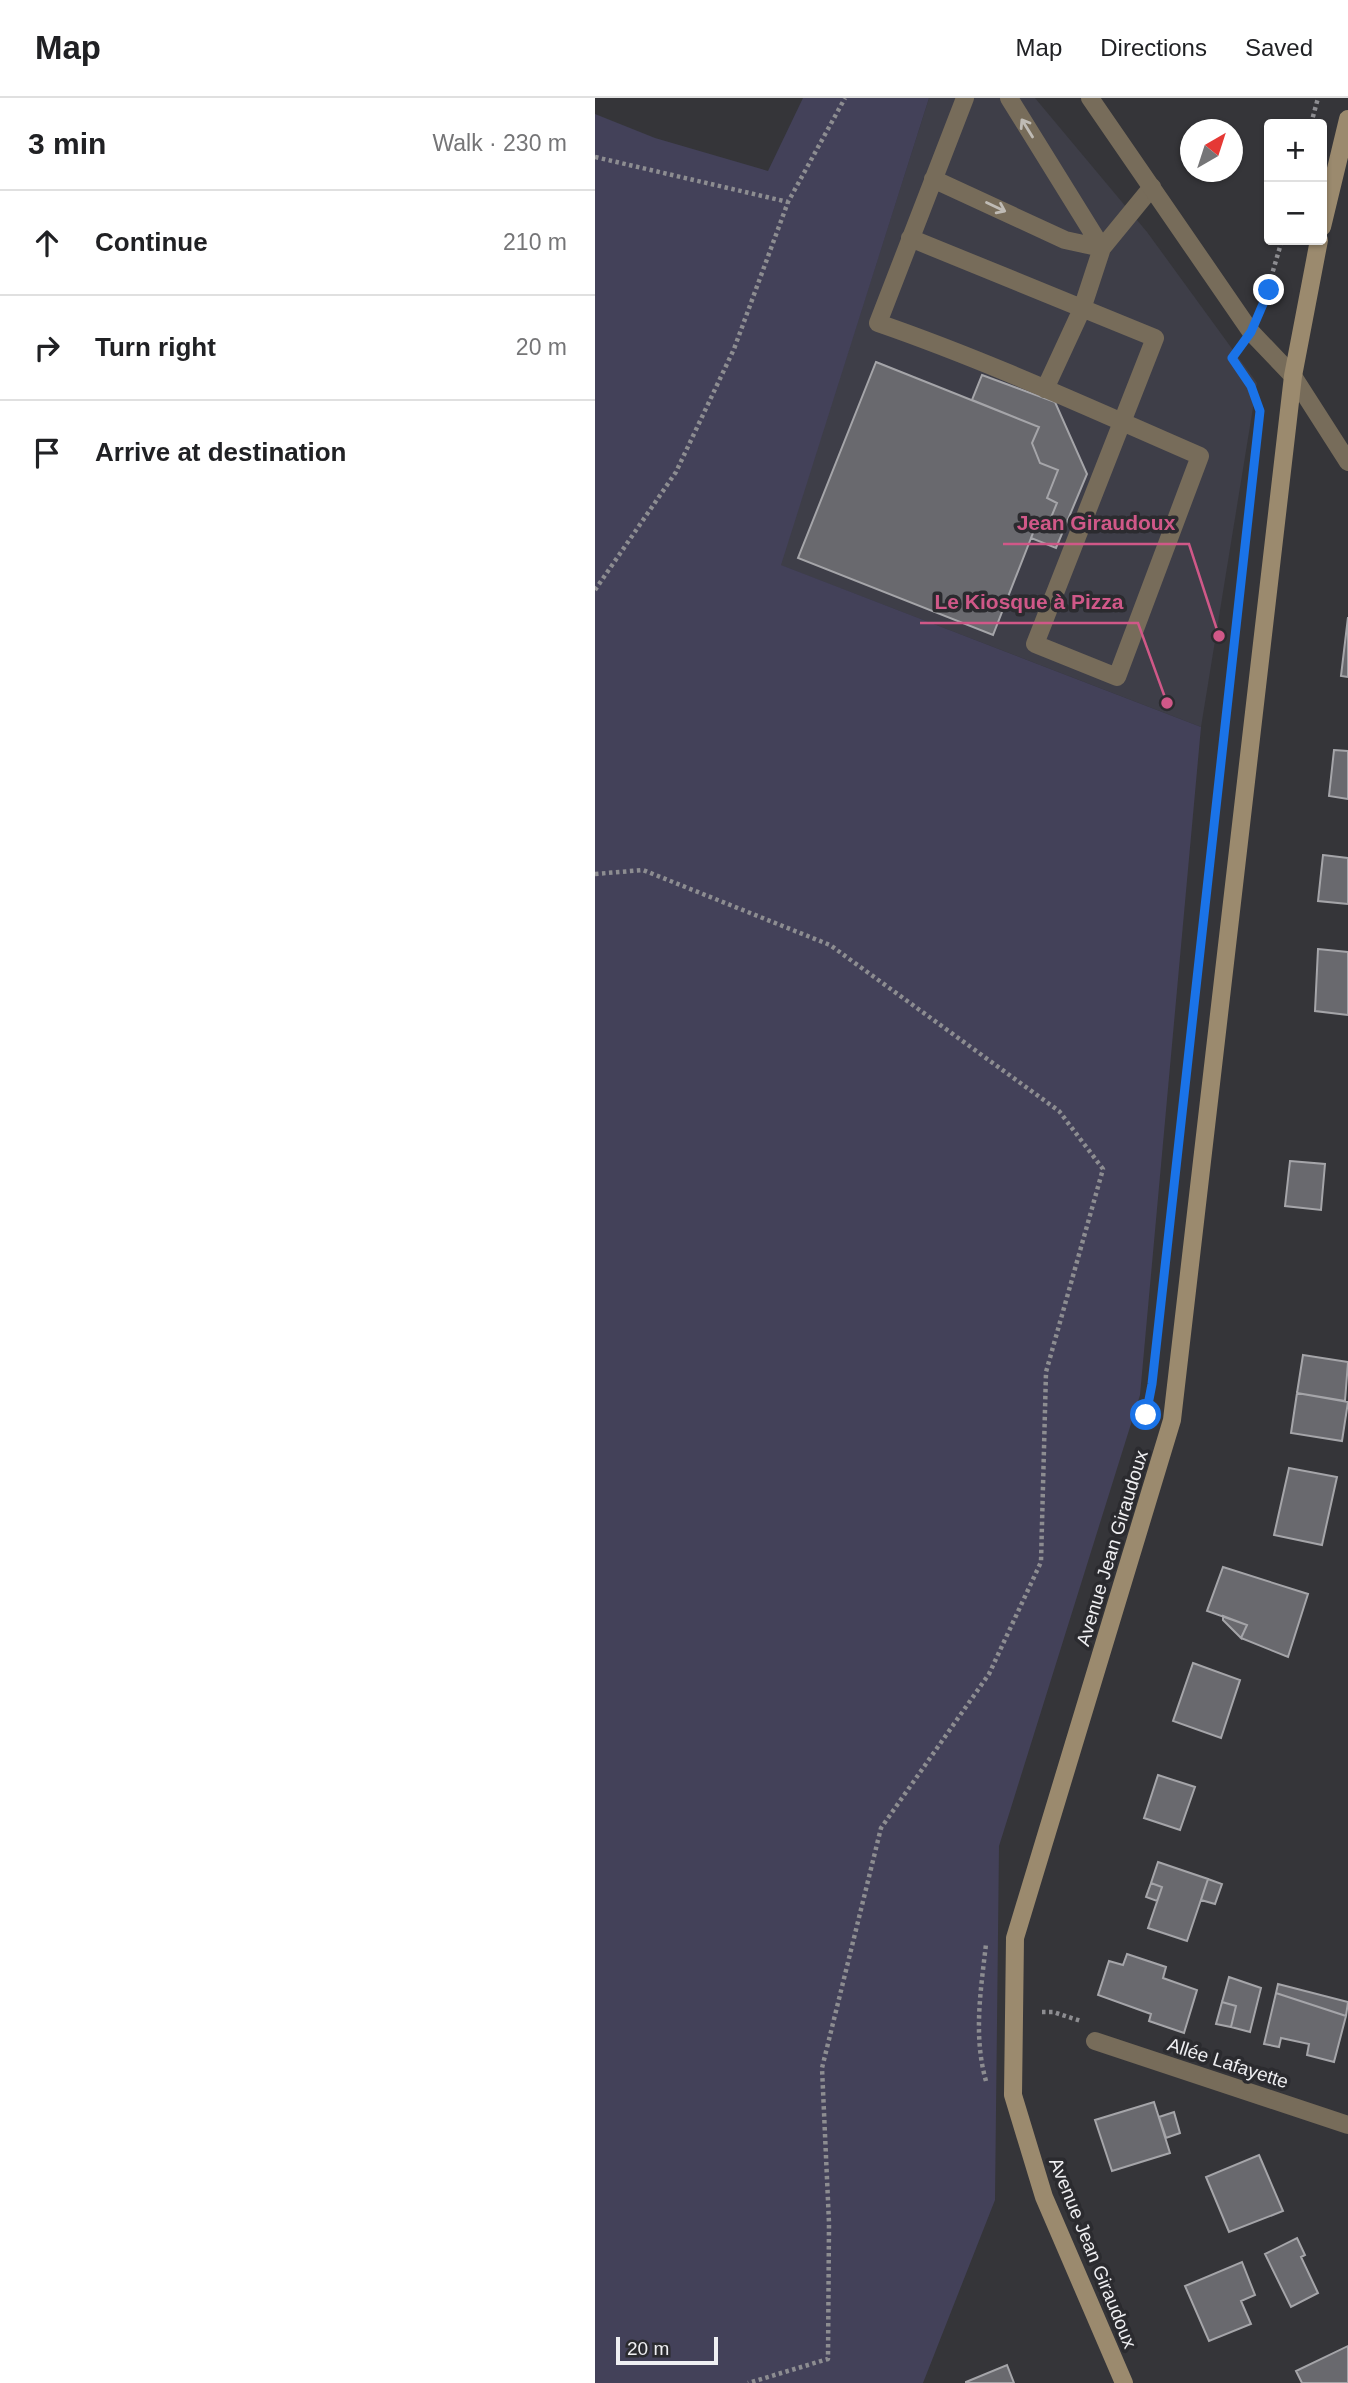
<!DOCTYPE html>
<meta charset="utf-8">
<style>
body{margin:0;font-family:Helvetica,sans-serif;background:#f2f2f2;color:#202124}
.controls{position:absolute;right:21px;top:21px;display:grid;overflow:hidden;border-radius:7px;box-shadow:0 2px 5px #0004}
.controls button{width:63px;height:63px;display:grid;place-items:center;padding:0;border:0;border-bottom:2px solid #e0e0e0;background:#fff;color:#202124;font:35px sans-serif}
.compass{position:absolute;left:585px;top:21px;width:63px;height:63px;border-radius:50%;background:#fff;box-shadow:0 2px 5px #0004;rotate:39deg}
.scale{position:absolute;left:21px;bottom:18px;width:102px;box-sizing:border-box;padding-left:7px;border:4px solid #efeff2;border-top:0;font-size:19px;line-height:24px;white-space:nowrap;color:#efeff2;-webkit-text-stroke:5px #2b2b2f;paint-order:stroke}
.stop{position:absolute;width:21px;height:21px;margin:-16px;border:5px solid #1a73e8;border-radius:50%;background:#fff}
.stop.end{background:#1a73e8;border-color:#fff;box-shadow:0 2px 7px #0008}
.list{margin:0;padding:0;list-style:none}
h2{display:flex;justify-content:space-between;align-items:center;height:91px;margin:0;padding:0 28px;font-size:30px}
h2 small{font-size:23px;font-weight:400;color:#757577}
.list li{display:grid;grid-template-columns:46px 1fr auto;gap:21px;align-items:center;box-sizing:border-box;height:105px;padding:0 28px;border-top:2px solid #e0e0e0}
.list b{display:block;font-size:26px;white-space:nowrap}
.list em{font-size:23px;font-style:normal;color:#757577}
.icon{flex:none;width:38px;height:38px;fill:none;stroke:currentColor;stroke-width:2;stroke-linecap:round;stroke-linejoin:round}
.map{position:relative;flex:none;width:753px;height:2285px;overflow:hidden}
header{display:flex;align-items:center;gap:42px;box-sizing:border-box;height:98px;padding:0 35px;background:#fff;border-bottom:2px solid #e0e0e0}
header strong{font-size:33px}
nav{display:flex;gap:38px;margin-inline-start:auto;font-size:24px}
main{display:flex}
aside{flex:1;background:#fff}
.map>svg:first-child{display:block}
</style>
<header>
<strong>Map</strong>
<nav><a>Map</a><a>Directions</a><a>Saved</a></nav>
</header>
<main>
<aside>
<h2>3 min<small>Walk · 230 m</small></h2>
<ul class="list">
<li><svg class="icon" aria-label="ahead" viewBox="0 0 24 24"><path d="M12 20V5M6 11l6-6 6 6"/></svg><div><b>Continue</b></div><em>210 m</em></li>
<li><svg class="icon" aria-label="right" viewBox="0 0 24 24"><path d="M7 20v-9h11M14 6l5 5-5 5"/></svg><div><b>Turn right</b></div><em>20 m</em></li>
<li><svg class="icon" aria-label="arrive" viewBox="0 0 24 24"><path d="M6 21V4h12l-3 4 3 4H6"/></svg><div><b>Arrive at destination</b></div></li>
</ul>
</aside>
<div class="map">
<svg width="753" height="2285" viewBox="0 0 753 2285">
<rect width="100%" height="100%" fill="#353539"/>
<!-- built -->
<path fill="#3e3e48" d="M334,0h106l112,134 110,151 -56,344 -421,-162z"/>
<!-- green -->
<path fill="#434159" d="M208,0h126l-148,467 420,162 -61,668 -141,451 -4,354 -72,183h-328v-2269l60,24 113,33z"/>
<!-- building -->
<path fill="#69696e" stroke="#a5a5a9" stroke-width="2" d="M281,264l163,65 -7,16 8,20 18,7 -11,28 10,5 -12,29 -10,-4 -42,107 -195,-77z
M387,277l73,27 32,72 -31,74 -25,-10 4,-10 10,4 12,-29 -10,-5 11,-28 -18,-7 -8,-20 7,-16 -67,-27z
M753,519v60l-7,-1z
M739,652l14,1v48l-19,-3z
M728,757l25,3v46l-30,-3z
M723,851l30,3v63l-33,-4z
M695,1063l35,3 -4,46 -36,-4z
M708,1257l45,7 -3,39 -48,-8z
M702,1295l51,9 -6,39 -51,-8z
M694,1370l48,9 -15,68 -48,-10z
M628,1469l85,27 -20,63 -47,-19 6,-13 -40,-14z
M628,1518l24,9 -6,13 -18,-18z
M598,1565l47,17 -19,58 -48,-17z
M563,1677l37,12 -15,43 -36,-12z
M563,1764l50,17 -21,62 -39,-13 14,-41 -11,-4z
M613,1781l14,5 -7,20 -14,-4z
M556,1785l11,4 -5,14 -11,-4z
M532,1856l39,13 -3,11 34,12 -13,43 -35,-12 2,-7 -53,-19 11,-34 14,4z
M634,1879l32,11 -11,44 -19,-5 5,-21 -14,-4z
M683,1886l70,18 -2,14 -70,-23z
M681,1895l70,23 -12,46 -27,-7 2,-11 -28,-6 -2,9 -15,-3z
M627,1904l14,4 -5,21 -15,-3z
M559,2004l16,51 -58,18 -17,-51z
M579,2014l6,21 -14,5 -7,-21z
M664,2057l24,56 -54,21 -23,-55z
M702,2140l8,17 -4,2 17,36 -27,14 -26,-53z
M647,2164l13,33 -14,6 10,23 -42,17 -24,-55z
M753,2248v37h-46l-6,-12z
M412,2267l7,18h-48v-1z"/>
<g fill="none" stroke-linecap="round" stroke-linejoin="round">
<!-- path -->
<path stroke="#8d8d91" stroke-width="4.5" stroke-dasharray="3.5 3.5" stroke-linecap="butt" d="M716,26l7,-26
M0,59l193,45
M668,207l19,-65
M641,254l-4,6 19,28 9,29
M0,492l81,-118 58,-123 54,-147 57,-104
M0,776l48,-4 187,75 229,166 44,58 -57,203 -5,190 -52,112 -108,154 -59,240 7,155 -1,136 -80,24
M447,1914h11l28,9
M391,1983c-13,-45 -5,-92 0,-137"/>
<!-- lane -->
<path stroke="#776c5a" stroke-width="18" d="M414,0l93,150
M338,81l132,61 37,8
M315,140l245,100 -120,306 82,33 83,-221c-106,-46 -212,-95 -322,-133l87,-225
M450,291l37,-80 20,-61 50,-61"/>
<!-- street -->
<path stroke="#776c5a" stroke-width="18" d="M495,0l161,234 42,44 55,86
M500,1943l253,84"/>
<!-- secondary -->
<path stroke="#9b8a6e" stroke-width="18" d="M727,129l26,-108
M529,2285l-80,-186 -31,-102 2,-157 157,-518 121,-1044 26,-136"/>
</g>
<!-- one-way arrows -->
<defs><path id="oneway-shaft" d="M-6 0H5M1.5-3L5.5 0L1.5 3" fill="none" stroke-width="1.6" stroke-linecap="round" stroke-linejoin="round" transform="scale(1.75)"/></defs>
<g stroke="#bfbbb5">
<use href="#oneway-shaft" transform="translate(432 30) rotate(-122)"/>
<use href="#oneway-shaft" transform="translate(401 109) rotate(25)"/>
</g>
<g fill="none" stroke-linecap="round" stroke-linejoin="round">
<!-- route -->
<path stroke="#1a73e8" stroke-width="9" d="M551,1317l6,-31 108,-973 -9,-25 -19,-28 19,-26 18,-42"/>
</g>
<g text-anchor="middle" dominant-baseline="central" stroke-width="7" stroke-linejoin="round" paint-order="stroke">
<!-- street labels -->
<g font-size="19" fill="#efeff2" stroke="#2b2b2f">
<text transform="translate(517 1450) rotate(-73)">Avenue Jean Giraudoux</text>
<text transform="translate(633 1965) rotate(18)">Allée Lafayette</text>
<text transform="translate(498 2155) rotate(68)">Avenue Jean Giraudoux</text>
</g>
</g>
<!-- callouts -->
<path fill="none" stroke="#d05888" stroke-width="2.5" d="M624 538L594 446H408M572 605L543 525H325"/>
<g fill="#d05888" stroke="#2b2b2f" stroke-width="2.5">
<circle cx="624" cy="538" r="7"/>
<circle cx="572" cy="605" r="7"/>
</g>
<g font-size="21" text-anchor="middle" font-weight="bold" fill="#d05888" stroke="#2b2b2f" stroke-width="7" stroke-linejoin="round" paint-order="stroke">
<text x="501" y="432">Jean Giraudoux</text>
<text x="434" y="511">Le Kiosque à Pizza</text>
</g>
</svg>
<div class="controls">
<button>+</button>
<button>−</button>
</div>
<svg class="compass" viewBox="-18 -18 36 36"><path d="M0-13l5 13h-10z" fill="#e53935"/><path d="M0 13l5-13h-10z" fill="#757577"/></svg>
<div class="scale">20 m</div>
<div class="stop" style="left:551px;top:1317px"></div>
<div class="stop end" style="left:674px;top:192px"></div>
</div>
</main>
